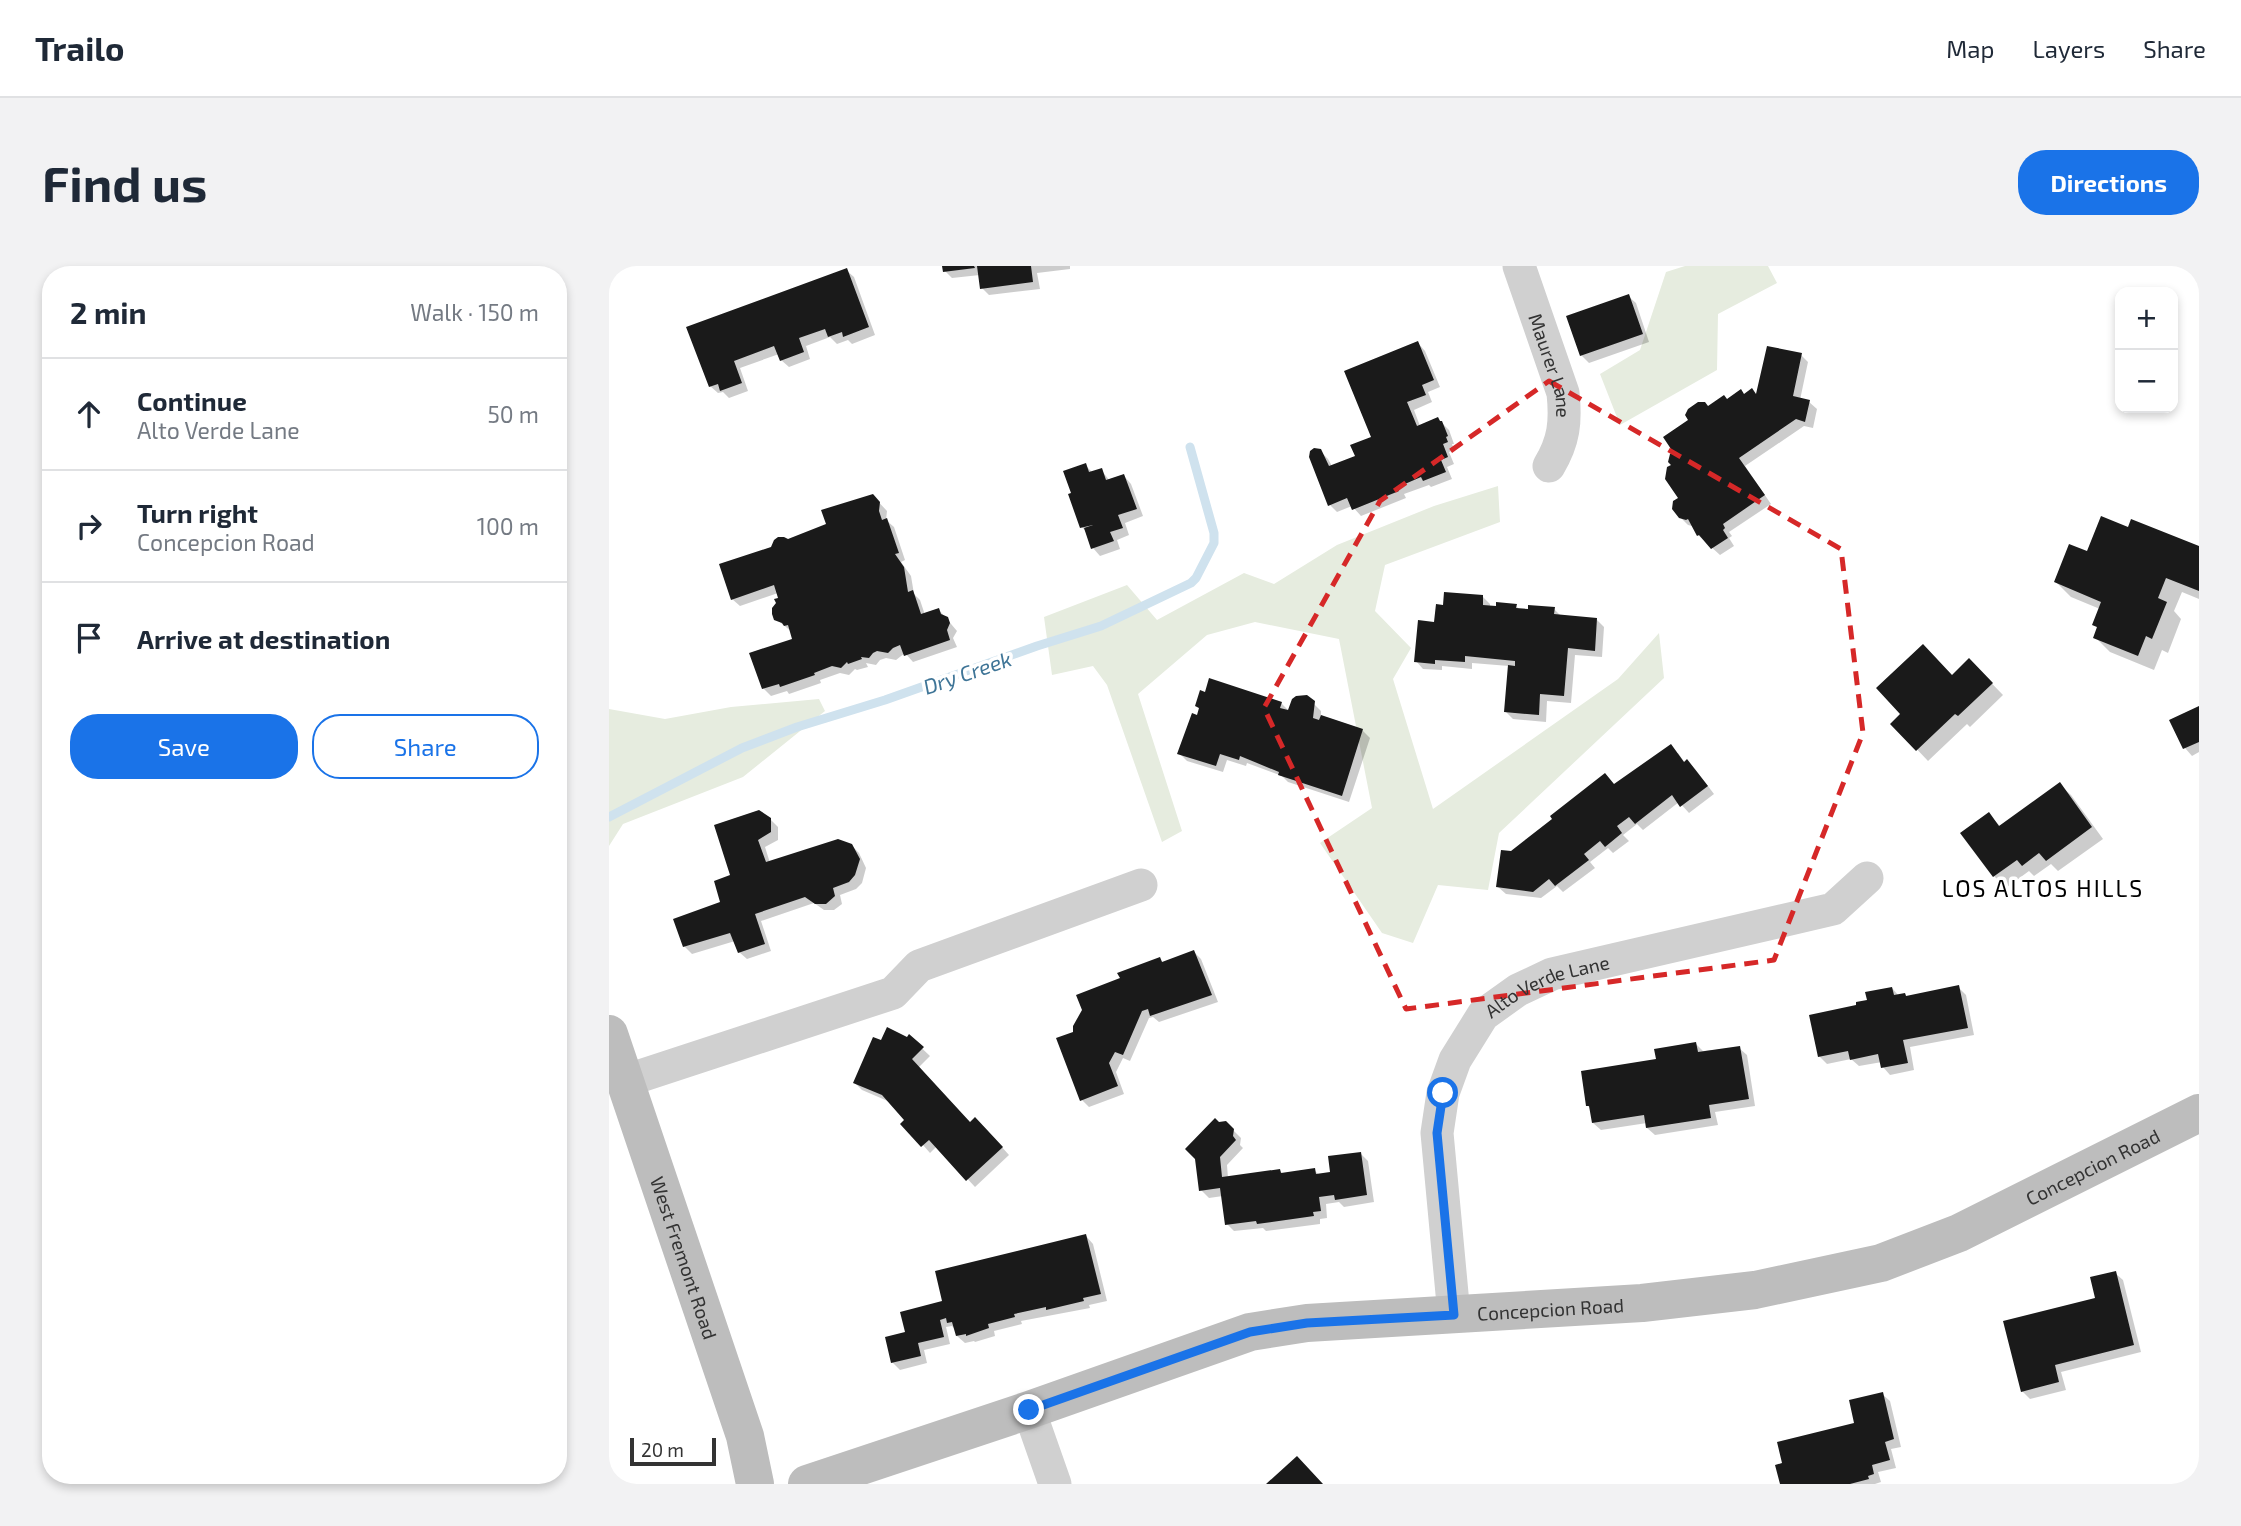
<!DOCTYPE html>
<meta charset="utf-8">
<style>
body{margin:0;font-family:"Exo 2",sans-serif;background:#f2f2f3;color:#1f2937}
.controls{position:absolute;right:21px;top:21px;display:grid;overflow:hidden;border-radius:14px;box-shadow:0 4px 10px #0003}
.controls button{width:63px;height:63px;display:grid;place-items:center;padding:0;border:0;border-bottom:2px solid #e0e1e3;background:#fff;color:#1f2937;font:35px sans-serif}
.scale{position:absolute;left:21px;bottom:18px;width:86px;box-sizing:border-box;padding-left:7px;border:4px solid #333;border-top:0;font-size:19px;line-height:24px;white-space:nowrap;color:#333;-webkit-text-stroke:5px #fff;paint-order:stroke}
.stop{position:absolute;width:21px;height:21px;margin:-16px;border:5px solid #1a73e8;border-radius:50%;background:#fff}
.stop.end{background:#1a73e8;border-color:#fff;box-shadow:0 2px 7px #0008}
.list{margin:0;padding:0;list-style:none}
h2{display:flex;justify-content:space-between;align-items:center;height:91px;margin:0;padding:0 28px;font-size:30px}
h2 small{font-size:23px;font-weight:400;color:#747a83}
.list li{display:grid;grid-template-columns:46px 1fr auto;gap:21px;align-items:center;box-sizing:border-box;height:112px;padding:0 28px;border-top:2px solid #e0e1e3}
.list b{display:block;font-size:26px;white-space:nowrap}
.list p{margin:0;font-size:23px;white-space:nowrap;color:#747a83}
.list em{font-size:23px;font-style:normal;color:#747a83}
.actions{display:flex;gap:14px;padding:21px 28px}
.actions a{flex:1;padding:16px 0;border:2px solid #1a73e8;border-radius:28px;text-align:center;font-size:24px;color:#1a73e8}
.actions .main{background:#1a73e8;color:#fff}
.icon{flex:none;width:38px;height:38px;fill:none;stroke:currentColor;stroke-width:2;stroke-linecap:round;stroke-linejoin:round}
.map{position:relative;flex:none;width:1590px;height:1218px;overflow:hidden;border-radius:28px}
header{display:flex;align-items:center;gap:42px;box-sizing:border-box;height:98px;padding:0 35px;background:#fff;border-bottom:2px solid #e0e1e3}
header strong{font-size:33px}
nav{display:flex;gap:38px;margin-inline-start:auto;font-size:24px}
.intro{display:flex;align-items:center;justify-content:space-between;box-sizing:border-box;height:168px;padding:0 42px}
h1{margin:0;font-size:49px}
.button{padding:18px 32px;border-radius:28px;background:#1a73e8;color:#fff;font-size:24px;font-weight:700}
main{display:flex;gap:42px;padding:0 42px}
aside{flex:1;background:#fff;border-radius:28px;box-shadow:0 4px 10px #0003}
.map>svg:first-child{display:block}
</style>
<header>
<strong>Trailo</strong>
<nav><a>Map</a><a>Layers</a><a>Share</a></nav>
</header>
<div class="intro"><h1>Find us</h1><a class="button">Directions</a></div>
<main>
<aside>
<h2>2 min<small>Walk · 150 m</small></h2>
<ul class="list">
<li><svg class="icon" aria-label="ahead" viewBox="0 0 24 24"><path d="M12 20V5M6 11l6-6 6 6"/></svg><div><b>Continue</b><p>Alto Verde Lane</p></div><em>50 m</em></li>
<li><svg class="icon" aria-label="right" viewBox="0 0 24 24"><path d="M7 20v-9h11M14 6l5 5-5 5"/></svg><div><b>Turn right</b><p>Concepcion Road</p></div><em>100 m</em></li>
<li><svg class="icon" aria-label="arrive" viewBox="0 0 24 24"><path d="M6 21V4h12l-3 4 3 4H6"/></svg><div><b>Arrive at destination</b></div></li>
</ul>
<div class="actions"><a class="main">Save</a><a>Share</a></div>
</aside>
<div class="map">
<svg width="1590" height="1218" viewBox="0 0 1590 1218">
<rect width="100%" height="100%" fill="#fff"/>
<!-- green -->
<path fill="#e6ecdf" d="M1076,0h83l9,17 -59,31 -1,56 -97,55 -20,-51 40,-24 26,-78z
M889,220l2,36 -115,43 -10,46 36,37 -18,31 40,130 185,-130 41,-46 5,45 -165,155 -11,57 -50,-5 -25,58 -31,-10 -62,-90 52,-35 -33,-169 -84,-17 -48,13 -69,59 44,137 -20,11 -55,-157 -14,-19 -41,9 -8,-58 83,-32 30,35 87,-47 30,11 63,-39 97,-39z
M210,433l6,12 -82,66 -120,47 -14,22v-137l56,10 66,-12z"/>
<!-- shadow -->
<path fill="#0003" d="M335,0h126v3l-33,4 3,16 -51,6 -7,-7 -2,-13 -28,3 -7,-7z
M237,4l8,7 21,58 -23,9 -4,-4 -11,4 -7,-7 -24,9 4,13 -21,8 -8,-7 -2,-6 -39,14 8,23 -19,7 -6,-6 -5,1 -8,-7 -21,-58z
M1019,30l8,7 13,39 -60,21 -8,-8z
M809,77l7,8 15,36 -12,5 4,10 -18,8 6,16 18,-7 11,11 5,14h-2l2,6 -5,2 5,12 -7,3 5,12 -21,8 -2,-2 -25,9 2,4 -45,18 -9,-10 -15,6 -7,-7 -10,-54 8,8 4,7 25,-10 16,-18z
M1192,89l7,7 -8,38 9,2 8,7 -4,19 -9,-2 -59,40 26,38 -42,28 3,4 -3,2 5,8 -14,9 -22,-20 -6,-9 -4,-1 -8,-8v-19l-7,-33 35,-57 36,-12h14z
M476,199l8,8 8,-3 9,11 14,-5 7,8 12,32 -18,7 4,12 -12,5 3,9 -20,7 -7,-8 -6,-15 -5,-6z
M264,230l14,15 -1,9 8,7 11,33 -4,2 10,14 3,18 6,6 5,15 14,-5 7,8 11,13 -4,7 4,9 -44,15 -8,-9 -9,7 -10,-2 -6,2 -4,5 -10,-2 2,4 -11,3 -2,-1 -6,6 -9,-2 -20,7 1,3 -32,11 -2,-3 -16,5 -8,-8 31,-48 -2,-8 -16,-13 4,-20 -2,-6 -38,13 -8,-7 56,-58 40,-16z
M1523,255l67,27v51l-17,-7 -8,19 7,8 -13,34 -6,-3 -8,20 -44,-18 -15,-15 3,-8 -4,-5 6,-15 -29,-12 -15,-15 32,-29 41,-24z
M874,331l7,7v3l26,-1 5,5 33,-2 7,7 35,3 8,8 -2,30 -27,-2 -4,48 -24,-2 -1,21 -33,-3 -7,-7 3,-46 -37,-3v6l-30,-3v4l-19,-1 -7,-8 28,-54z
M1360,394l34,35 -33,32 -3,-3 -39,37 -35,-37 59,-47z
M698,431l14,14v6l41,13 8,8 -21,64 -61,-20 -6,-6 -35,-13 -1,3 -19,-6 -4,12 -36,-11 -8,-8 19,-36 2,-7 -3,-4 84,-3 8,8z
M1590,442v44l-7,4 -7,-8 -13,-27z
M1069,487l7,10 2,-2 8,8 19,25 -25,19 -10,-11 -36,28 -6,-6 -14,11 6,6 -16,12 -5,-5 -18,14 5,6 -32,24 -6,-6 -16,12 -35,-4 -8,-7 14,-34 103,-67z
M1450,518l12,11 32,44 -45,32 -7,-7 -17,12 -5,-5 -23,17 -12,-12 -31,-43 25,-19 13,13z
M161,553l8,8v13l-13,7 5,16 81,-18 8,8 7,15 -4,15 -6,6 -16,6 2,9 -8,6h-10l-10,-7 -53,18 10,30 -24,8 -8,-7 -4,-11 -43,13 -8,-8 38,-43 10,-27z
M585,686l7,7 17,43 -59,20 -6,-5 -4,1 -19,43 -7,-3 -7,14 8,22 -35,13 -7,-7 -8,-67 48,-54 37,-20 5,4z
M1349,721l8,8 8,40 -64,12 4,23 -24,5 -7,-8 -1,-5 -23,4 -8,-7 -24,5 -8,-8 40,-49 33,-19 7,8 6,-2 2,3z
M301,771l20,19 -12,12 53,56 12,2 26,29 -34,32 -38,-41 -7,7 -7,-8 -16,-25 -17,-18 -28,-12 -7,-7 27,-41 26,-3z
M1087,778l7,7 36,-3 8,7 8,51 -40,6 3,13 -63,10 -8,-7v-5l-46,7 -8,-7 -2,-14 -3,-3 70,-45z
M617,857l15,15 -1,7 3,3 -16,17 1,13 52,-7 4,4 30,-5 5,5 13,-1 29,-20 7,7 6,41 -30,5 -5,-5 -13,2 1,14 -7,1v5l-54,7 -3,-3 -29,3 -7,-7 -4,-28 -14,2 -8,-8 18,-66z
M477,970l7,8 14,57 -18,4 1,3 -69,13 1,3 -28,7 1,5 -20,6 -1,-1 -9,2 -8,-7 -1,-6 -4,-4 -6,1 4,17 -26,6 3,13 -27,7 -8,-8 15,-28 37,-32z
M1506,1007l8,7 18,72 -80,20 5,18 -36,9 -8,-8 75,-92z
M1273,1128l8,7 11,46 -10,2 5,19 -18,4 3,10 -6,2h-94l75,-60z"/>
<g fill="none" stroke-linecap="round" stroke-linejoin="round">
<!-- stream -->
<path stroke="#cfe2ee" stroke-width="9" d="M0,551l133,-69 55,-21 88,-27 152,-54 64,-20 90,-43 5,-5 18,-35v-10l-24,-86"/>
</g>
<!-- building -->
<path fill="#1a1a1a" d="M333,0h32l1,2 -32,4z
M368,0h54l2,16 -53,7z
M238,2l22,59 -26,10 -1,-5 -14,5 -3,-8 -26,9 5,14 -24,9 -6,-15 -40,15 8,22 -22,8 -2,-7 -9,3 -23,-60z
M1020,28l14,40 -63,22 -14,-40z
M809,75l16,39 -12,5 4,10 -19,7 10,24 21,-9 2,4h2l6,15 -2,1 2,5 -5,2 5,13 -7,3 5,12 -23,9 -2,-4 -23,10 1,4 -47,19 -5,-12 -19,8 -19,-49 1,-6 4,-3 7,1 8,17 26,-10 -5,-11 21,-8 -27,-66z
M1158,80l35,7 -9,43 17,4 -5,22 -9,-3 -57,39 26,37 -42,29 2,4 -2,2 5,8 -17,11 -12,-14 -2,1 -9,-17 -2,1 -7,-2 -7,-9 1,-8 5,-3 -13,-19 2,-12 4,-2 -3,-3 2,-8 3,-2 -10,-15 25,-17 -3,-5 3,-6 10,-7h7l3,4 16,-11 3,4 14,-10 3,5 8,-6 4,6z
M477,197l3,9 13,-4 4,12 18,-6 13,35 -19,6 5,13 -13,4 4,9 -23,8 -7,-21 9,-3 -13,3 -12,-34 3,-1 -8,-22z
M264,228l7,8 -1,9 3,9 5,-2 12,35 -4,1 9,13 4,25 5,-2 8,24 18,-6 2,6 7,3 2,6 -3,7 3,10 -46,16 -4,-11 -7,3 -5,5 -11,-2 -4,2 -4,5 -8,-1 1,2 -14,5 -1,-2 -6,6 -9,-2 -18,7 1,2 -35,12 -1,-3 -17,5 -13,-36 43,-14 -4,-14 -4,1 -2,-3 -8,-3 -2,-6v-6l4,-5 -2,-4 4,-1 -4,-13 -43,15 -12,-36 52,-17 3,-7 4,-3h6l4,2 38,-15 -5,-14z
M1492,250l27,11 3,-8 68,27v45l-33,-13 -8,20 9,4 -15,37 -6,-3 -8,20 -45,-18 4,-11 -5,-2 9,-23 -47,-20 15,-38 18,7z
M835,326l39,3v10l13,1v-4l21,2 -1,4 12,1v-4l27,2 -1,7 43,4 -2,33 -27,-3 -4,48 -24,-2 -1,21 -35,-3 4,-47 7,1v-5l-50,-5v6l-30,-2v4l-21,-2 4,-42 16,2 2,-18 7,1z
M1314,378l29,31 17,-17 24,25 -35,33 -3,-2 -39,37 -26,-27 10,-10 -24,-26z
M600,412l73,24 -2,6 8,2 4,-11 4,-3 11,-1 8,6 -2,17 6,2 2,-5 42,14 -21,67 -64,-21 1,-3 -39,-16 -1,4 -19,-6 -4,12 -39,-12 15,-41 5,2 2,-7 -4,-2 5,-16 5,2z
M1590,440v36l-16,7 -14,-29z
M1062,478l13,18 3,-3 21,27 -28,21 -8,-12 -37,29 -6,-7 -12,9 5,7 -17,14 -5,-6 -16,13 5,6 -34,26 -6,-7 -16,13 -37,-5 5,-37 10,1 41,-32 -2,-3 55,-43 9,11z
M1451,516l32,45 -46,34 -7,-8 -17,13 -5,-6 -24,17 -33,-44 29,-21 10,14z
M150,544l12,8v14l-13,8 8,22 72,-23 14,5 8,15 -5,16 -6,7 -16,6 2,8 -9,8h-11l-10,-7 -50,17 10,30 -27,9 -8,-20 -47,14 -10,-28 47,-17 -6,-21 16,-6 -16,-50z
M585,684l18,45 -62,21 -2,-7 -6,2 -19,44 -8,-3 -6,11 9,23 -38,15 -24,-63 17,-6v-6l9,-16 -6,-15 44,-17 -3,-5 43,-16 2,5z
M1350,719l9,43 -65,12 5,23 -27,5 -3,-14 -28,6 -2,-9 -30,6 -9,-42 47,-10v-3l11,-2 -2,-8 27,-5 2,8 11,-2 1,3z
M278,761l20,10 2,-3 15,13 -12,12 58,63 5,-5 28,30 -37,34 -37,-41 -8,7 -21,-23 4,-4 -22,-25 -29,-12 20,-46 8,3z
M1087,776l2,10 42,-6 9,53 -40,6 2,13 -65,10 -2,-13 -52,8 -3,-17h-3l-5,-35 75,-12 -2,-10z
M606,852l4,4 7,-1 8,8 -1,7 3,4 -16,17 2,20 58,-8 1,4 34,-5 1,6 14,-2 -2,-16 33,-4 6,43 -32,5 -1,-5 -15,2 2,14 -8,1 1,4 -57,8 -1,-3 -31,4 -5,-37 -21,3 -4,-32 -10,-10z
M477,968l15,60 -18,4 1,3 -38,9v-3l-32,7 1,3 -27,7 1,4 -23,8v-2l-10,2 -4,-14 -5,1 -1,-5 -6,2 4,17 -26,6 3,13 -30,7 -6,-26 20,-5 -5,-20 42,-11 -7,-30z
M1507,1005l18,74 -79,20 4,17 -38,10 -18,-71 92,-23 -5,-21z
M1274,1126l11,47 -9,3 5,18 -18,5 2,9 -6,2 1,3 -19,5h-70l-5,-19 7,-2 -5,-21 77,-19 -5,-23z
M688,1190l26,28h-57z"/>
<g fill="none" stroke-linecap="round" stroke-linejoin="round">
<!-- street -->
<g stroke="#d0d0d0" stroke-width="33">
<path id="s1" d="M910,0l44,127c3,29 1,48 -14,73"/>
<path d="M16,815l268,-88 26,-27 222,-81"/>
<path id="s2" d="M845,1049l-17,-182 6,-40 12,-33 28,-45 35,-25 34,-16 281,-65 34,-31"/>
<path d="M420,1144l26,74"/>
</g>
<!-- secondary -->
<g stroke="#bdbdbd" stroke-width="38">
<path id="s3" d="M0,768l136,402 10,48"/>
<path id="s4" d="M198,1218l222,-74 221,-78 57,-9 335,-20 113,-13 126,-27 78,-30 240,-120"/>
</g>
</g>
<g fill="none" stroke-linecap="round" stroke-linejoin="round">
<!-- route -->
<path stroke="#1a73e8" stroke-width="9" d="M420,1144l221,-78 57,-9 147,-8 -17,-182 6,-40"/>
</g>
<!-- marked area -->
<path fill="none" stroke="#d62828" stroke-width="5" stroke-dasharray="14 9" stroke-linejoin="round" d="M940,115l292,168 22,184 -89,227 -368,49 -142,-301 116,-207z"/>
<g text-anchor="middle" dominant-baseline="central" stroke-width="7" stroke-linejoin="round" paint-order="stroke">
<!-- street labels -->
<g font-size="19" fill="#333" stroke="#fff">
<text stroke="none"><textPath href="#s1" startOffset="105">Maurer Lane</textPath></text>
<text stroke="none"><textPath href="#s2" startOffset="383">Alto Verde Lane</textPath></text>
<text stroke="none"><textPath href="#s4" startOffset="1337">Concepcion Road</textPath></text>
<text stroke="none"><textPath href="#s3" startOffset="236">West Fremont Road</textPath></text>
<text stroke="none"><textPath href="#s4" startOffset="770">Concepcion Road</textPath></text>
</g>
<!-- water labels -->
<g font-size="21" font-style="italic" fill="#3f7597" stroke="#fff">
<text transform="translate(358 406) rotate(-19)">Dry Creek</text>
</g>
<!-- quarter labels -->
<g font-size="23" letter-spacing="2" fill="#000" stroke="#fff">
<text x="1434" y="622">LOS ALTOS HILLS</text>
</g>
</g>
</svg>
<div class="controls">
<button>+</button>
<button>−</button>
</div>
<div class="scale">20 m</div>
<div class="stop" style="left:834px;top:827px"></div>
<div class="stop end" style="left:420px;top:1144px"></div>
</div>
</main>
